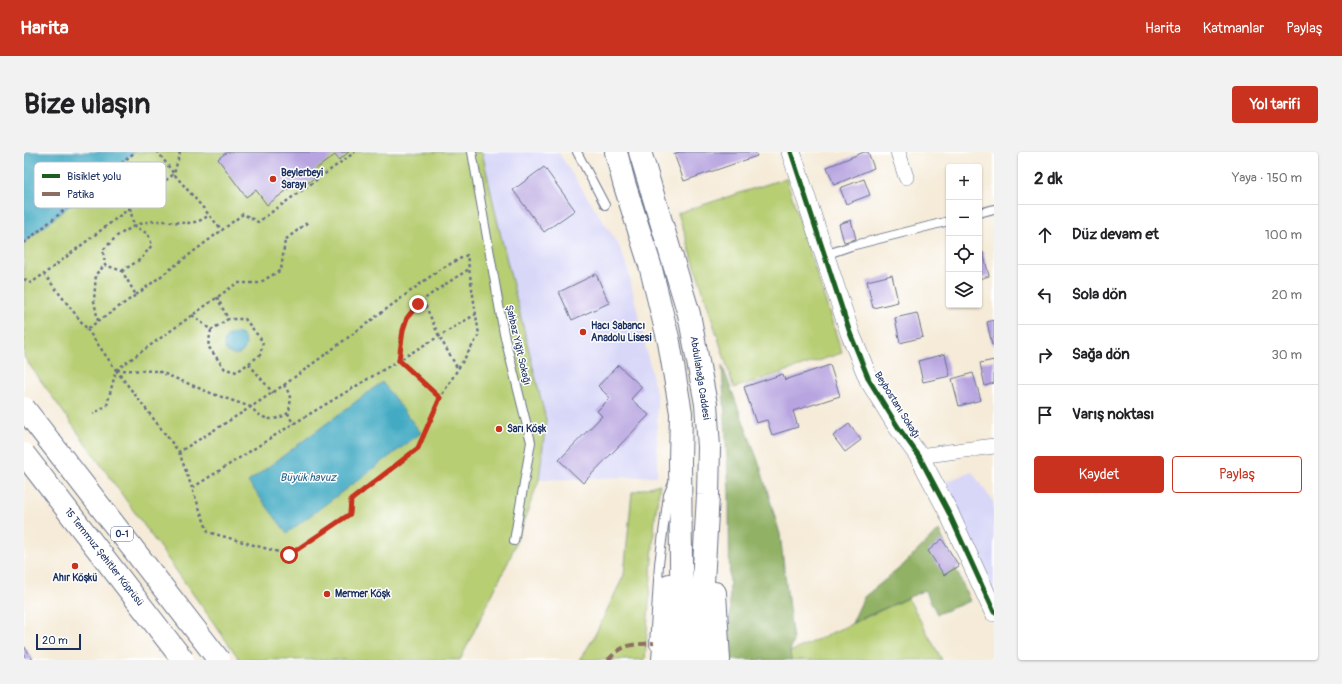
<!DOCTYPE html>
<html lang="tr">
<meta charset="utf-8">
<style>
body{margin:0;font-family:Pangolin,sans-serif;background:#f2f2f2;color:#202124}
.controls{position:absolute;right:12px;top:12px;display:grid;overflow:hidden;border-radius:4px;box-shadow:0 1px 3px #0004}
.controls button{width:36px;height:36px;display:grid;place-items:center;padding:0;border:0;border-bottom:1px solid #e0e0e0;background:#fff;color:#202124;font:20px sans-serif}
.scale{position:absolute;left:12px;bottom:10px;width:45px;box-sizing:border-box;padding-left:4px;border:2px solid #1b2f5e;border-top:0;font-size:11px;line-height:14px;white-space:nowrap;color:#1b2f5e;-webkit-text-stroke:3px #fff;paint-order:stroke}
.stop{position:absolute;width:12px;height:12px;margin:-9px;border:3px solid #c8321e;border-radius:50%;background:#fff}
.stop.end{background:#c8321e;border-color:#fff;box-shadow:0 1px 4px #0008}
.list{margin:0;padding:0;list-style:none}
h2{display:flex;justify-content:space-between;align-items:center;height:52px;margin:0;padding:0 16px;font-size:17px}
h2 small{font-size:13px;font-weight:400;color:#757577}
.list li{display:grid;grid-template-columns:26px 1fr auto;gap:12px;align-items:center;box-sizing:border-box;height:60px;padding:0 16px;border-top:1px solid #e0e0e0}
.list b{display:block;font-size:15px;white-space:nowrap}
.list em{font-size:13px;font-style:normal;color:#757577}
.actions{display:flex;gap:8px;padding:12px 16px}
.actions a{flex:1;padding:9px 0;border:1px solid #c8321e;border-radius:4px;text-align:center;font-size:14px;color:#c8321e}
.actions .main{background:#c8321e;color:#fff}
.icon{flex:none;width:22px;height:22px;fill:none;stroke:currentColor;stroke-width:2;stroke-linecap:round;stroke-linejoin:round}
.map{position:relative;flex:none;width:970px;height:508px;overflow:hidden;border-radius:4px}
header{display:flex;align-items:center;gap:24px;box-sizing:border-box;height:56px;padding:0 20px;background:#c8321e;color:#fff}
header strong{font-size:19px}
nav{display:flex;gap:22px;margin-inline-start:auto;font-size:14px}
.intro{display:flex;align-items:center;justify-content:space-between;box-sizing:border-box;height:96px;padding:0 24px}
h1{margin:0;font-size:28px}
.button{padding:10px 18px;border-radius:4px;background:#c8321e;color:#fff;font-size:14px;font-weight:700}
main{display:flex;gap:24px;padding:0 24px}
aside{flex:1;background:#fff;border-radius:4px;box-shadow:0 1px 3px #0004}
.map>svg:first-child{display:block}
</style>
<header>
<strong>Harita</strong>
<nav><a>Harita</a><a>Katmanlar</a><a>Paylaş</a></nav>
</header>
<div class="intro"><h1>Bize ulaşın</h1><a class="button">Yol tarifi</a></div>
<main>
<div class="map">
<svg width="970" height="508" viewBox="0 0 970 508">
<rect width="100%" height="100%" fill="#fff"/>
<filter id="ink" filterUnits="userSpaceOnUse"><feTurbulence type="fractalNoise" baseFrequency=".025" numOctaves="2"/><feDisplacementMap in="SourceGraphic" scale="8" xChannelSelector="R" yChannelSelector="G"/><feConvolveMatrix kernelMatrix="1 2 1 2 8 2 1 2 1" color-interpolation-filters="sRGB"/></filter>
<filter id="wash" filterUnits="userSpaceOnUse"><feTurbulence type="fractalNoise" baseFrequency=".012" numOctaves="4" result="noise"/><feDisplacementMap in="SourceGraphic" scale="16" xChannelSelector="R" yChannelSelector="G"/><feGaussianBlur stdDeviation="0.9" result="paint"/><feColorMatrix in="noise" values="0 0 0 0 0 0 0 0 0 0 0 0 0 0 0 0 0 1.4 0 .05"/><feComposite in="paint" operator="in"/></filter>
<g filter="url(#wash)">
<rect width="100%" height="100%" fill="#f5ebd8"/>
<!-- built -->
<path fill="#d8d7f8" d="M458,0h76l60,92 9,22 30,131v79l-118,4 7,-60 -47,-192z
M948,320l22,31v95l-50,-116z"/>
<!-- green -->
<path fill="#b7ce73" stroke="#697e68" d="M111,0h347l17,76 47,192 -7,60 -29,78 -50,102h-220l-216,-303v-114z
M762,26l56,175 -108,35 -56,-175z
M636,332l-5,33 -10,143h-65l13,-21 31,-64 8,-83z
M884,446l34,62h-151l-1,-8z"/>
<!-- forest -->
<path fill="#91b165" stroke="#567062" d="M698,213l38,101 20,68 13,107 -3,11 1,8h-59l-2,-9 -1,-158z
M915,378l31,71 -33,13 -12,-24 -73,33 12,-26 37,-30z"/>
<!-- water -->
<path fill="#43aac3" stroke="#2f6c90" d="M0,0h111l-111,91z
M200 192a11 11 0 1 1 22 0a11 11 0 1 1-22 0Z
M358,230l39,51 -134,100 -39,-51z"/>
<g id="blocks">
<!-- building -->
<path fill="#b7a4e0" d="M203,0h122l-10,8 -4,-5 -22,16 4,5 -15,11 -4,-5 -31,23 -11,-15 -10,7 -28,-38z
M655,0h76l2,4 -73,25 -10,-27z
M840,0h4l6,16 -40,17 -7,-18z
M520,15l31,43 -31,22 -31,-42z
M840,27l6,16 -24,9 -6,-16z
M827,68l5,19 -12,3 -5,-18z
M959,100l6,24 -10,3v-26z
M572,122l13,29 -37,17 -13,-28z
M868,123l6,27 -25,6 -6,-27z
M893,161l6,24 -23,6 -5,-25z
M970,168v25h-2l-5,-23z
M921,202l5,22 -27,6 -5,-21z
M970,208v23l-9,3 -5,-23z
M594,213l24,22 -11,12 18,16 -66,68 -24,-23 43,-44 -5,-5 13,-13 -12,-12z
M806,213l10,31 -47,15 5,16 -26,8 -5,-15 -11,3 -12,-36 39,-13 2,6z
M949,221l8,27 -22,6 -7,-27z
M825,272l12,16 -16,12 -12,-16z
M918,387l17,27 -15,9 -16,-24z
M0,494l9,14h-9z"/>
</g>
</g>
<g filter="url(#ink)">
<use href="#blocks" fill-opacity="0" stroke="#677189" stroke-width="1"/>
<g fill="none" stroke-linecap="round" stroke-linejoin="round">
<!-- service casing -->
<g stroke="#677189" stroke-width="10">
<path id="service" d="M448,0l32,182 27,108 -17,99
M553,0l28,53
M955,61l15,-4
M801,103l26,-9 98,-25
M630,493l5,-81 9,-69 5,-12"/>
</g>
<!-- minor casing -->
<g stroke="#677189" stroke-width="16">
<path id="minor" d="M874,0l8,25
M895,304l75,-10"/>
</g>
<!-- tertiary casing -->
<g stroke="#677189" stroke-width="20">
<path id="tertiary" d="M767,0l59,181 19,47 29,47 21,29 29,55 46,101"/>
</g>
<!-- primary casing -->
<g stroke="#677189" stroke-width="24">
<path id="primary" d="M592,0l8,31 26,82 19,77 12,71 -1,48 2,199
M616,0l49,162 17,90 3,43 -1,48 -7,123 1,42
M691,441l4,67
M639,508l6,-75"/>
</g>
<!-- path -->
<path stroke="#677189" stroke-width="2.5" stroke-dasharray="3 3" stroke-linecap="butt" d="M156,0l-6,22 48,56 21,-16 15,8 97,-70
M106,56l4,18 -17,10 -14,14 2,15 17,6 14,24 -49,34 -43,-55 130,-100 -16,-22
M110,74c6,-2 14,-5 21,-5 19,-1 37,8 54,-6
M0,91l111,-91
M98,119l19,-12 11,-14 -4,-11 -14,-8
M0,127l7,4 13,-9
M112,143l86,-65
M399,148l16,36 19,33
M168,163l19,15 17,-11 -11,-22
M74,169l-4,-20 2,-27 9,-9
M63,177l29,41 -9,35 -14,9
M187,178l-3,16 17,23 12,3 23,-17 3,-13 -18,-23h-17
M225,212l24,29
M92,218l121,-87h22l22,-13 4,-30 23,-18
M92,218l63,82 72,-45c11,13 22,16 37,6
M93,218l41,1 55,23 38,13 33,-22c7,10 8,17 4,28l5,11
M260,233l155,-115 28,-15 12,80 -39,63 -22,50 -67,53 -1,13 -61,41 -81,-23 -16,-44 101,-64 183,-110
M416,246l-41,-38c2,-13 2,-28 7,-40 7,-18 47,-40 63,-51
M155,300l13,36"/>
<!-- service -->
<use href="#service" stroke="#fff" stroke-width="8"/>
<!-- minor -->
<use href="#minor" stroke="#fff" stroke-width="15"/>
<!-- tertiary -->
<use href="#tertiary" stroke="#fff" stroke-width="19"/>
<!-- primary -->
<use href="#primary" stroke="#fff" stroke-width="22"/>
<!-- motorway-bridge casing -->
<g stroke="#677189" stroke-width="24" stroke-linecap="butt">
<path id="motorway-bridge" d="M0,256l195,252
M0,302l159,206"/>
</g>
<!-- motorway-bridge -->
<use href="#motorway-bridge" stroke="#fff" stroke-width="22"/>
<!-- quiet -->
<path stroke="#8d6e63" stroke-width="4" stroke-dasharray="8 4" stroke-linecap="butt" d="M584,508c16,-17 23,-15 46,-17"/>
<!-- cycleway casing -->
<g stroke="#fff" stroke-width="8">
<path id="cycleway" d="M767,0l59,181 19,47 29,47 21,29 29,55 46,101"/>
</g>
<!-- cycleway -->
<use href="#cycleway" stroke="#1b5e20" stroke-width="5"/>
</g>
</g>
<g fill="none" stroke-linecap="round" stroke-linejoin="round" filter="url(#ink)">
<!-- route -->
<path stroke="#c8321e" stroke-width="5" d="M265,403l61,-41 1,-14 67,-52 22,-50 -41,-38 4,-30 4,-12 11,-14"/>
</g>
<!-- markers -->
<g fill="#c8321e" stroke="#fff" stroke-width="1.5">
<circle cx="249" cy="27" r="4"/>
<circle cx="559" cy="180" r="4"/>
<circle cx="475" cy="277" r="4"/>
<circle cx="51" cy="414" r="4"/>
<circle cx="303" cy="442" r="4"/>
</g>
<g text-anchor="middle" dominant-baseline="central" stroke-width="3" stroke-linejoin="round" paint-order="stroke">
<!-- shield labels -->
<rect fill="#fff" stroke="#5f6d8e" stroke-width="1" x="87" y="375" width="22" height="14" rx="3"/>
<g font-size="9" font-weight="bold" fill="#1b2f5e">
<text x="98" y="382">O-1</text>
</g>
<!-- poi labels -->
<g font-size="10" font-weight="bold" fill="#1b2f5e" stroke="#fff" text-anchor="start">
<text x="257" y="21">Beylerbeyi<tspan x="257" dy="12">Sarayı</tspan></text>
<text x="567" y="174">Hacı Sabancı<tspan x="567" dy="12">Anadolu Lisesi</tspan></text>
<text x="483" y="277">Sarı Köşk</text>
<text x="51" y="426" text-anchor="middle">Ahır Köşkü</text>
<text x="311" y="442">Mermer Köşk</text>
</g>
<!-- street labels -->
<g font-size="10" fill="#1b2f5e" stroke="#fff">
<text transform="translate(494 193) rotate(77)">Şahbaz Yiğit Sokağı</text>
<text transform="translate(676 226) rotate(81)">Abdullahağa Caddesi</text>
<text transform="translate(873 253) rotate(58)">Beybostanı Sokağı</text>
<text transform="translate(80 405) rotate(52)">15 Temmuz Şehitler Köprüsü</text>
</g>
<!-- water labels -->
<g font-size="11" font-style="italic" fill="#2b6086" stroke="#fff">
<text x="284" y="325">Büyük havuz</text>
</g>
</g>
<!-- legend -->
<rect x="10" y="10" width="132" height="46" rx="6" fill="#fff" stroke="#bbc1cf" stroke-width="1"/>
<rect x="18" y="22" width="18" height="4" fill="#1b5e20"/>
<rect x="18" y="40" width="18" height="4" fill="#8d6e63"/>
<g font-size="11" fill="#1b2f5e">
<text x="43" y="28">Bisiklet yolu</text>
<text x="43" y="46">Patika</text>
</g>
</svg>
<div class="controls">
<button>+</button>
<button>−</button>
<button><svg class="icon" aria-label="locate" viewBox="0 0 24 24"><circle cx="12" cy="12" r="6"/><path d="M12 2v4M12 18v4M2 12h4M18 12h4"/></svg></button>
<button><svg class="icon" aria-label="layers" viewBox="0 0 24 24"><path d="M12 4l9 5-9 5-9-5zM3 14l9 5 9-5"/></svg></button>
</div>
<div class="scale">20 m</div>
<div class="stop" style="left:265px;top:403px"></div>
<div class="stop end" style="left:394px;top:152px"></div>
</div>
<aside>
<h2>2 dk<small>Yaya · 150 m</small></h2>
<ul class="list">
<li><svg class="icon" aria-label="ahead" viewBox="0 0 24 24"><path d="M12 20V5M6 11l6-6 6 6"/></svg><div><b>Düz devam et</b></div><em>100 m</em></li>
<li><svg class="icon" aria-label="left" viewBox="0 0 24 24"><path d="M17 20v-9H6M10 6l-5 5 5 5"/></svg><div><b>Sola dön</b></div><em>20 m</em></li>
<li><svg class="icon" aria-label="right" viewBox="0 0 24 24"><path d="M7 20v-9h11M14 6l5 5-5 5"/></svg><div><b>Sağa dön</b></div><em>30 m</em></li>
<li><svg class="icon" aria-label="arrive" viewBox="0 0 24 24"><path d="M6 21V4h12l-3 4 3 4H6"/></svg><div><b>Varış noktası</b></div></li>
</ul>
<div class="actions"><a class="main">Kaydet</a><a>Paylaş</a></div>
</aside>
</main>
